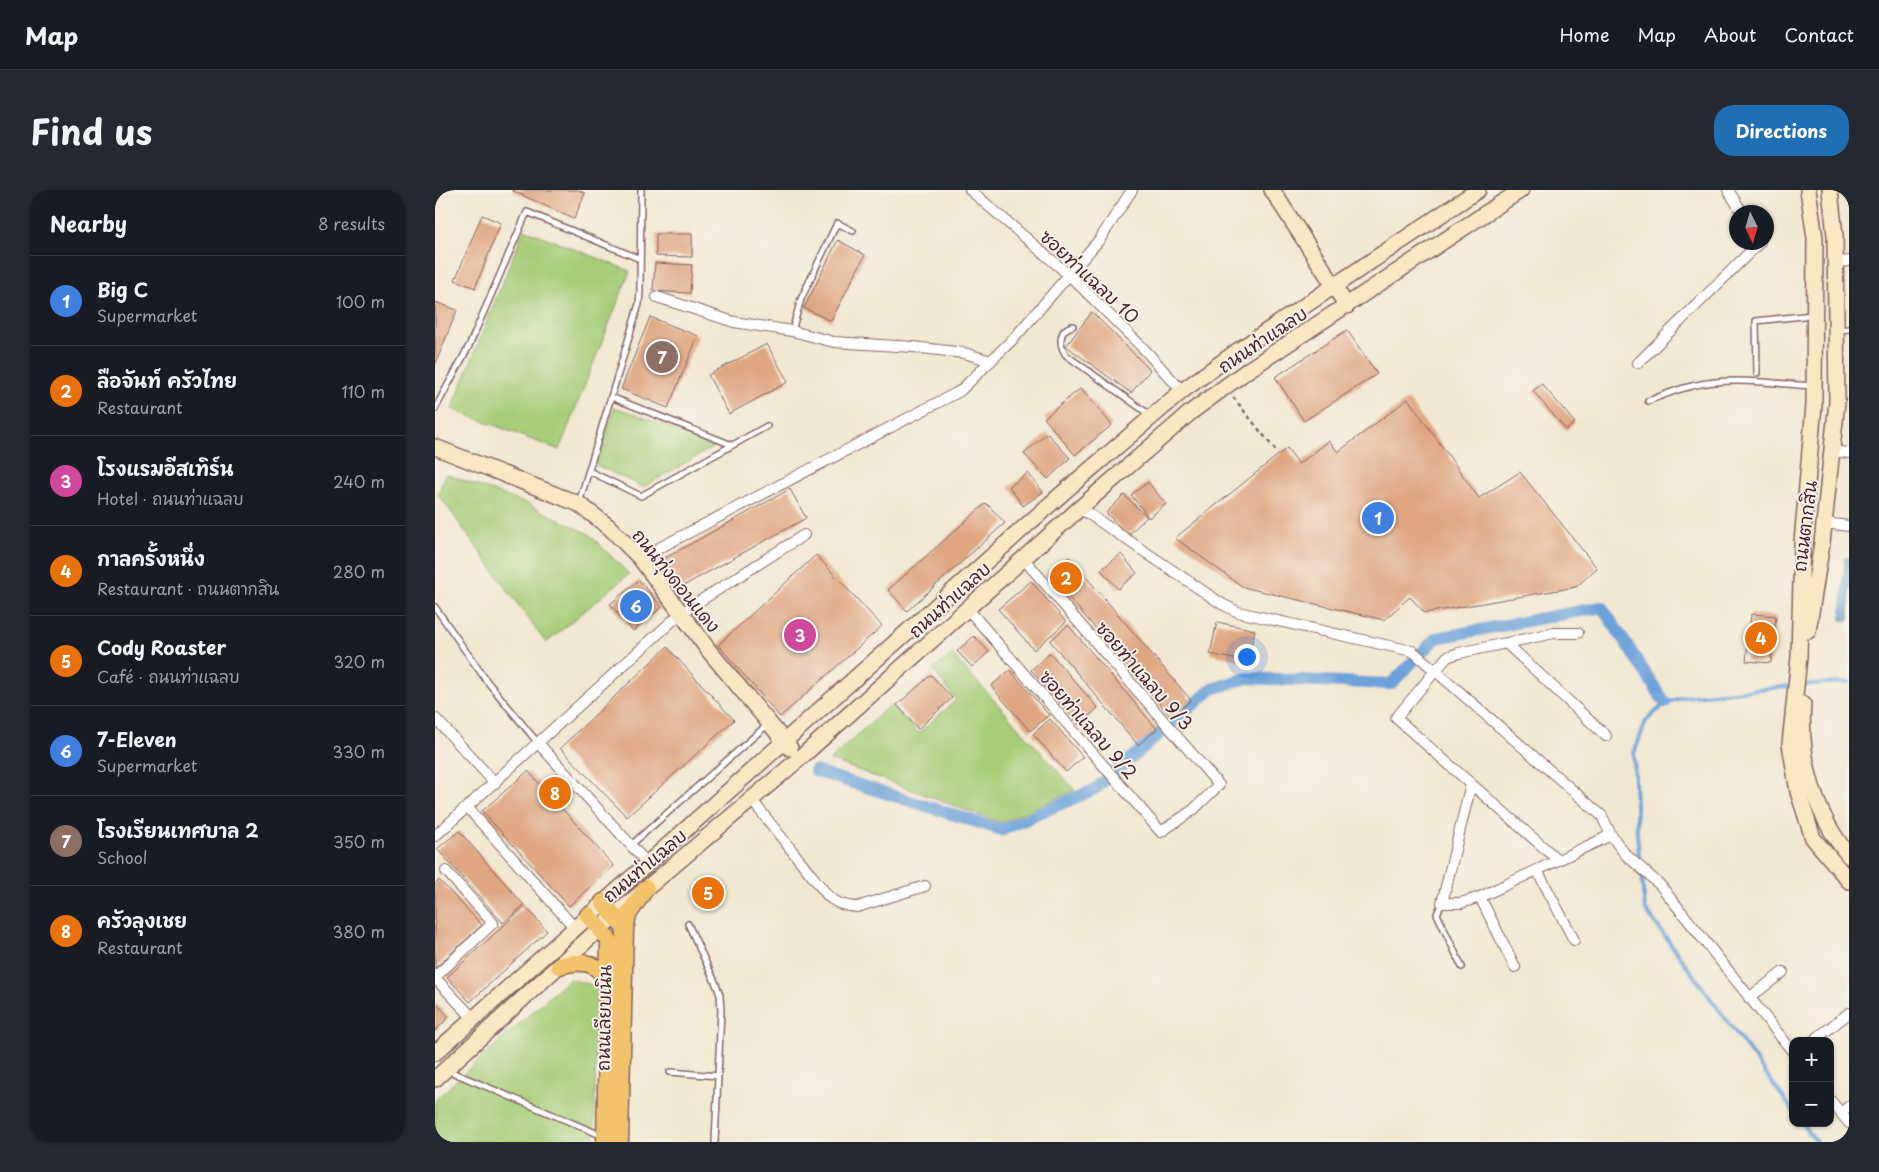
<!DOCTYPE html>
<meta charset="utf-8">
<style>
body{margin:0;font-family:"Playpen Sans","Playpen Sans Thai",sans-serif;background:#242831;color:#f1f3f6}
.controls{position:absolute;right:15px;bottom:15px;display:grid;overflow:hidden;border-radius:10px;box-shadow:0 1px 4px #0004}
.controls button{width:45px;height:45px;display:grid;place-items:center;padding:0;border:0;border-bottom:1px solid #363941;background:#171b24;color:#f1f3f6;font:25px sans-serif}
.compass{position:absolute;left:1294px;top:15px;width:45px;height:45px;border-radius:50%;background:#171b24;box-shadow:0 1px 4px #0004;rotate:175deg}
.you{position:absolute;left:811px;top:466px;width:18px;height:18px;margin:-12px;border:4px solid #fff;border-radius:50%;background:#1a73e8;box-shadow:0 0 0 8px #1a73e833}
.badge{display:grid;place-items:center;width:32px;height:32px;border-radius:50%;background:#1f6fb2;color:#fff;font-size:16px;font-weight:700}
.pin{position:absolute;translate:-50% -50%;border:2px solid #fff;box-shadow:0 1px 5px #0006}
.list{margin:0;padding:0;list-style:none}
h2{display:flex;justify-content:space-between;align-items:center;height:65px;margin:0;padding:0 20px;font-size:21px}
h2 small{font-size:16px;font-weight:400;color:#9ea1a6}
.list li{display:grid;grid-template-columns:32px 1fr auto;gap:15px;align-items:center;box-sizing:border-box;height:90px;padding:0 20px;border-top:1px solid #363941}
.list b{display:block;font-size:19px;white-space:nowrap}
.list p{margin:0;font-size:16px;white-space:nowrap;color:#9ea1a6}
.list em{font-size:16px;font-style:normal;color:#9ea1a6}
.map{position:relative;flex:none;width:1414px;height:952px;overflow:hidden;border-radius:20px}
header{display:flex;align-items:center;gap:30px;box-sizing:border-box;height:70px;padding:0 25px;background:#171b24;border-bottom:1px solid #363941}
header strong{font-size:24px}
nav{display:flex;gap:28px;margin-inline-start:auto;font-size:18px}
.intro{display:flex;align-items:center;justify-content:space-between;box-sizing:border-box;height:120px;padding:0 30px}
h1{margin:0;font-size:35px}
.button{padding:12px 22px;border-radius:20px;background:#1f6fb2;color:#fff;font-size:18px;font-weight:700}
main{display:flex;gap:30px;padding:0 30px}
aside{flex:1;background:#171b24;border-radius:20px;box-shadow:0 1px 4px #0004}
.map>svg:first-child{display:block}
</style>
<header>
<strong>Map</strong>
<nav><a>Home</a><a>Map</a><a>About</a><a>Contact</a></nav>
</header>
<div class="intro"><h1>Find us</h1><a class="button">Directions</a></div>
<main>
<aside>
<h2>Nearby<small>8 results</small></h2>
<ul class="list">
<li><span class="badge" style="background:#3f7fe0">1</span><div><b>Big C</b><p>Supermarket</p></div><em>100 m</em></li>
<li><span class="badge" style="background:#e8710a">2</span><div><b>ลือจันท์ ครัวไทย</b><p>Restaurant</p></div><em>110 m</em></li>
<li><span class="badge" style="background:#d1479c">3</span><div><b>โรงแรมอีสเทิร์น</b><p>Hotel · ถนนท่าแฉลบ</p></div><em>240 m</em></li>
<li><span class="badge" style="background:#e8710a">4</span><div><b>กาลครั้งหนึ่ง</b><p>Restaurant · ถนนตากสิน</p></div><em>280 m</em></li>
<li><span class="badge" style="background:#e8710a">5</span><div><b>Cody Roaster</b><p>Café · ถนนท่าแฉลบ</p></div><em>320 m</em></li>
<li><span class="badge" style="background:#3f7fe0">6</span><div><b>7-Eleven</b><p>Supermarket</p></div><em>330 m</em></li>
<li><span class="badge" style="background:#8d6e63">7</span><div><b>โรงเรียนเทศบาล 2</b><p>School</p></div><em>350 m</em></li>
<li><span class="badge" style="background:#e8710a">8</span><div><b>ครัวลุงเชย</b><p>Restaurant</p></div><em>380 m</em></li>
</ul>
</aside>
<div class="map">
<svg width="1414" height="952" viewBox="0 0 1414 952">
<rect width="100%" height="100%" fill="#f7f3e8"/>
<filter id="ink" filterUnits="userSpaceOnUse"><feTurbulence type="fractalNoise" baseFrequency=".02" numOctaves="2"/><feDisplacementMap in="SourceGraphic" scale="10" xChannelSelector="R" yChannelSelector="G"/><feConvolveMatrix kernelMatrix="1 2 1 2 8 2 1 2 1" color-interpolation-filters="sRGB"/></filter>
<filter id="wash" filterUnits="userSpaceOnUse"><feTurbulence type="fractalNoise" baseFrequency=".0096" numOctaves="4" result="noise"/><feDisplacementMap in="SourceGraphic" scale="20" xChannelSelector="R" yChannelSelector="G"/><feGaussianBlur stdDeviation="1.12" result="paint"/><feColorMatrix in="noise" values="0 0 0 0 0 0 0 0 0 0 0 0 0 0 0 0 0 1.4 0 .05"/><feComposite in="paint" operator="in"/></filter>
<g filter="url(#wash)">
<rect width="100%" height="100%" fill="#f2e8d2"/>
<!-- green -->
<path fill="#a6cd78" stroke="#787652" d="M89,39l106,42 -71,179 -107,-41z
M180,217l102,38 -74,42 -47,-22z
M11,284l79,29 64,31 40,40 -83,69 -108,-149z
M517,464l123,136 -74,33 -171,-63 60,-55 29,28 37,-33 -23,-30z
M134,789l28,7 -3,156h-159v-42z"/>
<!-- water -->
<path fill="#6ca1d9" stroke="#5b6082" d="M1410,368h4v62h-8z"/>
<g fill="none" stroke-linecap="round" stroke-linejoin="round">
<!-- stream -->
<path stroke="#6ca1d9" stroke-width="4" d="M1364,495l50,-3
M1205,674l-3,-30 -3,-81 12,-32 19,-18 19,-6 108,-11
M1206,681l4,38 148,202
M1367,933l14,19"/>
<!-- canal -->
<path stroke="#6ca1d9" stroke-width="12" d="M380,581l187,59 93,-41 117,-100 35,-11 144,6 45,-46 166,-31 63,96"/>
</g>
<g id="blocks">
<!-- building -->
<path fill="#dfa682" d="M76,0h67l7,3 -11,26z
M47,25l19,8 -26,65 -20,-8z
M221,44h36v23l-36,-1z
M403,50l27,15 -34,66 -27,-13z
M220,73l37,2 -2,28 -37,-2z
M0,112l22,8 -22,55z
M657,122l58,58 -19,23 -65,-47z
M215,127l48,19 -30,72 -47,-19z
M912,140l30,44 -73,47 -29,-44z
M332,154l21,38 -59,32 -21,-39z
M1107,194l33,39 -9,7 -33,-39z
M646,198l31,37 -37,30 -31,-37z
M973,209l71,99 41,-26 77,96 -21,19 -151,26 -15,-16 -26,23 -141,-33 -68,-49 112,-90 12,16 30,-23 9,11z
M612,243l23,25 -22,21 -24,-25z
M593,283l15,19 -20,14 -14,-19z
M713,292l18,22 -17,14 -18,-23z
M355,299l16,29 -132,73 -16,-29z
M689,305l23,22 -19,18 -22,-22z
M551,313l19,20 -98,88 -19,-21z
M686,364l16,19 -19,16 -17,-19z
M381,365l66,71 -102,91 -62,-72z
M634,367l122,143 -20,17 -122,-143z
M204,390l23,27 -29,24 -23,-27z
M596,391l35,41 -32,28 -36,-41z
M1316,424l25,2 -5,47 -25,-2z
M782,432l38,8 -7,32 -38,-8z
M633,435l89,104 -19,16 -88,-104z
M539,446l15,16 -17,15 -15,-16z
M232,457l67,73 -107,97 -67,-69z
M615,463l48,55 -19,17 -48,-55z
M575,480l39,45 -19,16 -39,-45z
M496,485l21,23 -34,31 -21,-24z
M615,529l33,38 -17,15 -33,-38z
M93,581l86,95 -45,40 -87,-95z
M24,641l65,74 -21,18 -66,-74z
M4,690l43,45 -47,43v-84z
M90,716l22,25 -77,71 -23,-25z
M0,812l14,15 -14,14z"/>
</g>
</g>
<g filter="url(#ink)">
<use href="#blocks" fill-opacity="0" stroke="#856565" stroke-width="1"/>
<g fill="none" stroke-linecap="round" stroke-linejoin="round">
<!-- lane casing -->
<g stroke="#856565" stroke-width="8">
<path id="lane" d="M638,136c-15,3 -14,19 -7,29l84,60
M1402,140l12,-1
M357,141l9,-32 36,-76 16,8
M1322,183l-1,-52 56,-6
M176,207l121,48
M1213,211c14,-5 29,-12 44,-15 39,-10 82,-2 121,0
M0,219l34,-63 58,-134 113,47
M154,281l52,25 126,-70
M144,313l60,-199 1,-12 1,-102
M0,417l51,73 52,63
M196,655l136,-120
M1007,713l-5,11 25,53
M253,734l28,60 4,11 1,15 -6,132
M12,880l156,66
M235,882l48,4"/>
</g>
<!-- street casing -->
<g stroke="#856565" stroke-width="12">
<path id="street" d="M535,0l99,85 75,74 38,42
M1293,0l14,22
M1401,72l13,-1
M222,107l77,25 58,9 42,11 79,5 51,6 27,8
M1203,173l122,-121
M1397,261l17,2
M645,318l142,96 16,8 174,39 4,3 186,162 9,19 14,19 35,31 133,167
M1389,333l25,3
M205,368l320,-167 56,-55 84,-97 32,-49
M532,418l194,224 32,-22 26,-25 -196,-227
M1071,453l100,93
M0,528l60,65
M103,553l109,120
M1036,594l-29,119h19l19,-6 131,-62
M316,609l77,97c9,8 17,10 29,11l68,-21
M32,617l107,120
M0,646l246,-223 123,-78
M1123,670l-162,-142 51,-61 12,-4 95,-20h24
M1102,680l37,70
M1045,707l35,70
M0,787l58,-54 -47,-52
M0,788l38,40
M1314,808l34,-26
M1378,851l36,-28
M1395,910l19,23
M1406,923l8,-7"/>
</g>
<!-- secondary casing -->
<g stroke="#856565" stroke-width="18">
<path id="secondary" d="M837,0l75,116
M1373,0l7,48 -1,167 -12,137 -3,115 -9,87 8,48 15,46 36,43
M0,257l144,57 30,23 31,31 70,94 80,96
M1373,441l14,-88 15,-141 -2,-167 -5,-45
M1368,514c-4,55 11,109 46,152
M0,863l630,-562 117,-100 54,-39 98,-66 144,-96
M0,889l165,-151 199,-169 281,-251 111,-96 57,-42 273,-180"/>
</g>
<!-- primary casing -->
<g stroke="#856565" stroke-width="19">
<path id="primary" d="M168,712l22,27 -5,213
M153,725l21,25 -4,202
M190,739l3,-14 18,-27
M124,776c21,-6 41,-6 48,19"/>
</g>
<!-- path -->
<path stroke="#856565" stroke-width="2.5" stroke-dasharray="4 4" stroke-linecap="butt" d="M798,207l43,54"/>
<!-- lane -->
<use href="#lane" stroke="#fff" stroke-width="5"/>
<!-- street -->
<use href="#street" stroke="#fff" stroke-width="10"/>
<!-- secondary -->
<use href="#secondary" stroke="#fae7c3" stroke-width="15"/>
<!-- primary -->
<use href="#primary" stroke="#f2c36a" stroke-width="16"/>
</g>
</g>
<g text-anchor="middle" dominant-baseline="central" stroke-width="4" stroke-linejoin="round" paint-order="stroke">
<!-- street labels -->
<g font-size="18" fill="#4a1f2b" stroke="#f7f3e8">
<text transform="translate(655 86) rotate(43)">ซอยท่าแฉลบ 10</text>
<text transform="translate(827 149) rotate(-34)">ถนนท่าแฉลบ</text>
<text transform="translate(1369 336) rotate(-83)">ถนนตากสิน</text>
<text transform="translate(242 390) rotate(51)">ถนนทุ่งดอนแดง</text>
<text transform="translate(514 409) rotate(-42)">ถนนท่าแฉลบ</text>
<text transform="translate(710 485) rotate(49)">ซอยท่าแฉลบ 9/3</text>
<text transform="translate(654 534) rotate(49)">ซอยท่าแฉลบ 9/2</text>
<text transform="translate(209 675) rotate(-40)">ถนนท่าแฉลบ</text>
<text transform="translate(168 828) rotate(-89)">ถนนเลียบเนิน</text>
</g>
</g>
</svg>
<div class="controls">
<button>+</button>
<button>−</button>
</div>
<svg class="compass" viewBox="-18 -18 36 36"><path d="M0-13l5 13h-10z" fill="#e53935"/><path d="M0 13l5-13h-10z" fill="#9ea1a6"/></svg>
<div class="you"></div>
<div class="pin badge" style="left:943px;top:328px;background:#3f7fe0">1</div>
<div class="pin badge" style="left:631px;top:388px;background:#e8710a">2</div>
<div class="pin badge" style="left:365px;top:445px;background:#d1479c">3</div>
<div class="pin badge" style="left:1326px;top:448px;background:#e8710a">4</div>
<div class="pin badge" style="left:273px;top:703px;background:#e8710a">5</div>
<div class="pin badge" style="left:201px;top:416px;background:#3f7fe0">6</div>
<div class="pin badge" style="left:227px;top:167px;background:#8d6e63">7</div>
<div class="pin badge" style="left:120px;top:603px;background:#e8710a">8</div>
</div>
</main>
